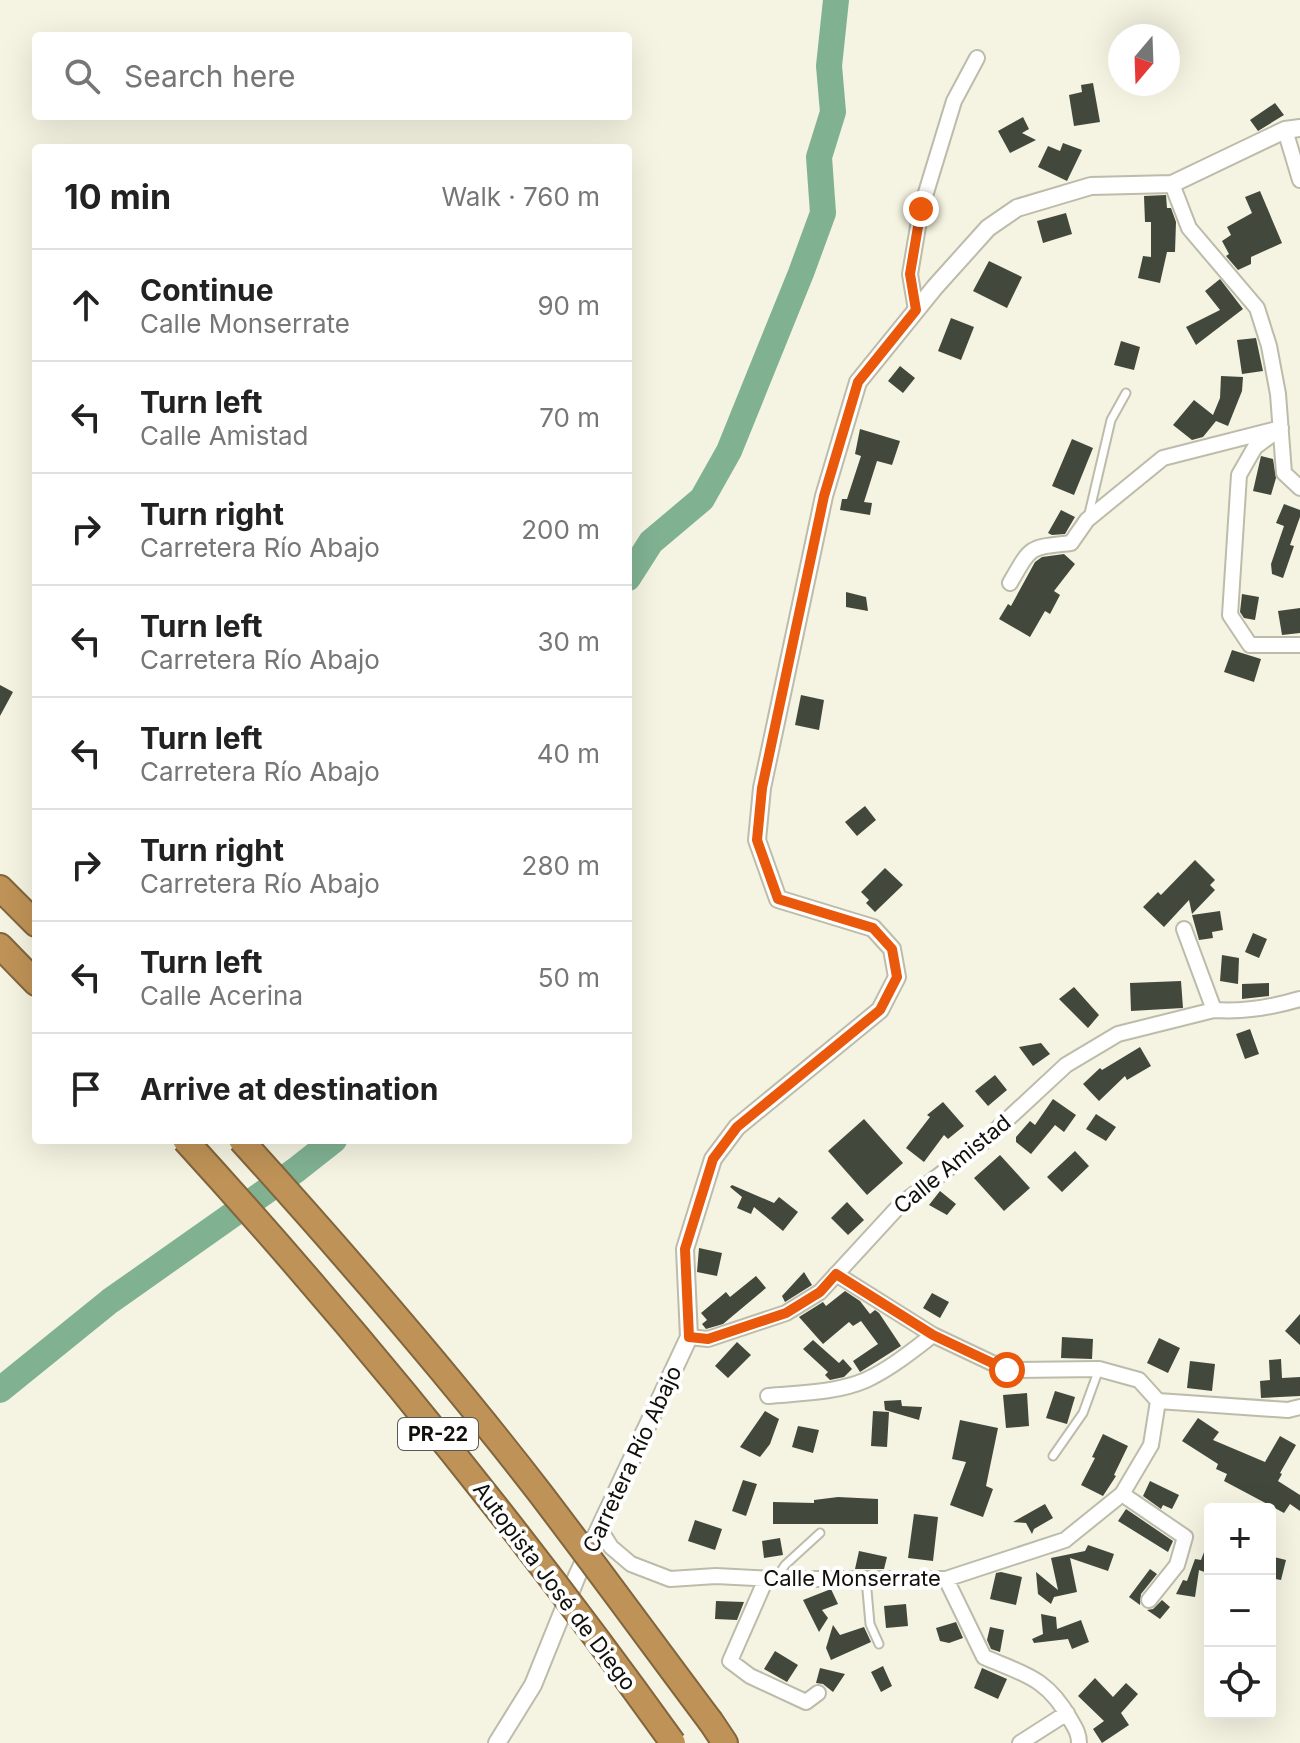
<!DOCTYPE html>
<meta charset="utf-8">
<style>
body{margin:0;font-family:Inter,sans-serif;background:#f6f6f6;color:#222}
.controls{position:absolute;right:24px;bottom:24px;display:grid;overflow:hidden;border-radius:8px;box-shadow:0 8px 32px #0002}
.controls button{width:72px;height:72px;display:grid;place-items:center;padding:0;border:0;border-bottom:2px solid #e0e0e0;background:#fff;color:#222;font:40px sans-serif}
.compass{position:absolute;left:1108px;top:24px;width:72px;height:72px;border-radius:50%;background:#fff;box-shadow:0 8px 32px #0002;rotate:199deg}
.stop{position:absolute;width:24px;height:24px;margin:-18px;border:6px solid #ea580c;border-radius:50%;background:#fff}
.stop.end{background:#ea580c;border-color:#fff;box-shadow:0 2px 8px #0008}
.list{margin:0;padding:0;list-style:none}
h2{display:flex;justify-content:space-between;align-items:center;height:104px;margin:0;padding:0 32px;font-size:34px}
h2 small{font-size:26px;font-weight:400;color:#767676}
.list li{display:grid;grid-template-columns:52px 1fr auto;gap:24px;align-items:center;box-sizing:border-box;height:112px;padding:0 32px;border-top:2px solid #e0e0e0}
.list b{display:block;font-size:30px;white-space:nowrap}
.list p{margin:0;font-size:26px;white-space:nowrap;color:#767676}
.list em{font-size:26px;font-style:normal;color:#767676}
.icon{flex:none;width:44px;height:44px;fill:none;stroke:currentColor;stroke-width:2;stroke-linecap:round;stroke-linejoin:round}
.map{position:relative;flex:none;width:1300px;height:1743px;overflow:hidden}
.search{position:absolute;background:#fff;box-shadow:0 8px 32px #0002;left:32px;top:32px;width:600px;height:88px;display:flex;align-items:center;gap:20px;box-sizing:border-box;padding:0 28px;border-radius:8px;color:#767676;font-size:30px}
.panel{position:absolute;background:#fff;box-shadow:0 8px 32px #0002;left:32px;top:144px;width:600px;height:1000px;border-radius:8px}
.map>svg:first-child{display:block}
</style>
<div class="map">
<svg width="1300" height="1743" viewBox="0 0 1300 1743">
<rect width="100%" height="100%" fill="#f5f3e1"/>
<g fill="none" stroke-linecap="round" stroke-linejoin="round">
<!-- river -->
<path stroke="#80b292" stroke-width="26" d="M628,578l23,-36 51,-43 27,-48 72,-178 22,-60 -4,-56 14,-45 -4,-46 7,-66
M0,1390l110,-89 186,-131 38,-30"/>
</g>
<!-- building -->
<path fill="#42493c" d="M1093,83l7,39 -26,4 -5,-31 13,-3 -1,-7z
M1275,103l9,12 -26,16 -8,-11z
M1023,117l6,12 -7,4 14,7 -26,13 -12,-22z
M1063,143l19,7 -15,31 -29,-14 10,-21 12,5z
M1260,191l22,52 -31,14v7l-13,6 -12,-14 3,-2 -7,-13 9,-6 -4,-8 25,-14 -7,-16z
M1166,195l1,13h4l5,14 -1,30h-8l-7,31 -22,-5 5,-22 8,1v-35h-6l-1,-26z
M1066,213l6,21 -29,9 -6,-22z
M989,261l33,16 -15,31 -34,-17z
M1220,279l23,30 -47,36 -10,-18 34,-17 -15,-19z
M951,318l23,9 -13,33 -23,-9z
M1256,338l7,33 -21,3 -5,-34z
M1121,341l19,6 -6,23 -20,-5z
M900,366l15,12 -12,15 -15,-12z
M1221,376l22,1 -1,14 -14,35 -12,-5 -13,16 -11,3 -19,-15 21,-25 19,15 7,-17z
M860,429l40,12 -8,24 -15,-4 -13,41 8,1 -2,12 -30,-5 2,-11h5l14,-43 -6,-2z
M1072,439l21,9 -19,47 -22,-9z
M1261,456l12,3 3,19 -5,17 -18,-4z
M1284,504l16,6v7l-10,28 4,1 -11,32 -11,-4 -1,-10 13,-38 -8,-3z
M1061,510l14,7 -10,17 -13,1 -4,-2z
M1064,554l11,10 -21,27 6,4 -10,19 -5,-3 -15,26 -31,-18 9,-15 3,2 24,-44 7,-5z
M846,592l20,5 2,14 -22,-4z
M1242,594l17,3 -4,23 -11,-2 -4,-6z
M1300,608v25l-18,2 -4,-24z
M1232,650l29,9 -7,23 -30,-10z
M0,685l13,7 -13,24z
M801,695l23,5 -5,30 -24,-5z
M865,806l11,14 -19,16 -12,-14z
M1195,860l20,20 -5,5 5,5 -23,24 -3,-14 -25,27 -21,-20 15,-15 3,3z
M885,868l18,17 -28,27 -9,-9 3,-3 -8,-8z
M1220,911l3,19 -11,2 1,6 -14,2 -7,-25z
M1253,933l14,6 -8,19 -14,-6z
M1222,955l17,3 -1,26 -18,-3z
M1181,981l2,27 -52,3 -1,-28z
M1269,983v13l-27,3v-15z
M1074,987l25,28 -11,13 -29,-29z
M1250,1029l9,25 -14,5 -9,-25z
M1041,1043l9,11 -17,12 -14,-19z
M1140,1047l11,19 -24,14 -2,-4 -26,25 -16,-17 17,-16 2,2z
M995,1075l12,15 -19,16 -13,-15z
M1053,1099l23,16 -12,17 -9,-7 -24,29 -15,-12v-5l14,-16 5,4z
M943,1102l21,24 -16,13 -4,-4 -20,27 -18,-14 24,-31 -3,-2z
M1096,1114l20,13 -10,14 -20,-12z
M864,1119l39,44 -36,32 -39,-44z
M1075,1151l14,15 -27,26 -15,-15z
M1000,1155l30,33 -26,23 -30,-33z
M732,1185l42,18 5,-6 19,15 -15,19 -29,-24 -3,7 -14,-6 5,-11 -12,-10z
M940,1191l16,13 -9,11 -18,-10z
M847,1202l17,18 -16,15 -17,-17z
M699,1248l23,5 -5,23 -20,-4z
M804,1272l8,13 -27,17 -3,-6z
M756,1276l10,12 -43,36 -17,5 -4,-5 5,-4 -6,-7 25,-21 4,5z
M845,1291l15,10 10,13 5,-4 4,3 22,33 -41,26 -7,-11 25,-17 -17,-23 -8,5 -4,-4 -26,22 -24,-27 24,-15 3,4z
M932,1293l17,9 -9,16 -17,-10z
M1300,1314v31l-15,-14z
M1062,1337l31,2 -1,20 -31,-1z
M1159,1338l21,10 -12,25 -21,-10z
M813,1340l26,23 4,-4 9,10 -8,8 -14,3 -5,-5 3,-3 -25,-23z
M737,1342l14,13 -23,23 -13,-12z
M1281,1359l1,19 18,-1v19l-39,2 -1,-17 10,-1 -1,-20z
M1190,1361l25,3 -3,27 -25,-3z
M1055,1391l20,6 -8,27 -21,-6z
M1027,1393l2,33 -23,2 -3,-33z
M901,1400l1,6 20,1 -3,13 -34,-10 -1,-9z
M765,1411l14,8 -9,25 -10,13 -20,-10z
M873,1411l16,1 -2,35 -16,-1z
M1198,1418l21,14 -6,8 52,22 15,-26 16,9 -16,28 2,1 -4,7 22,14v16l-10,-7 -6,9 -60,-32 3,-7 -11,-5 2,-5 -36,-23z
M960,1420l38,8 -12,58 7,3 -10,28 -33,-12 16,-43 -14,-3z
M798,1426l21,4 -6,23 -21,-6z
M1103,1434l25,12 -14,29 2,1 -13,20 -22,-11 14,-27 -3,-1z
M743,1480l14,4 -11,32 -14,-5z
M1150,1481l29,14 -7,14 -9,-4 -2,4 -18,-13z
M838,1497l40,2v25h-105v-22l41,1v-3z
M1045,1504l8,14 -19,11 -2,5 -6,-11 -13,-1z
M1126,1509l47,32 -5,11 -50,-31z
M914,1514l24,3 -5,44 -25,-3z
M695,1520l27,9 -7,21 -27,-9z
M780,1538l3,17 -19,3 -2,-17z
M1209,1539l1,35 -11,-4 -4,27 -19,-3 7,-14 4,1 8,-22 6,1z
M1088,1545l26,9 -6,17 -38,-13 7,34 -23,5 -3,7 -13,-10 -2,-22 22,18 -7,-32 34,-7z
M859,1551l28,6 -3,12h-29z
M1270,1556l16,4 -5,20 -11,-2z
M1150,1569l7,5 -16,20 -1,11 -11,-8z
M1001,1572l21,5 -6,28 -26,-6 6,-26z
M831,1589l7,15 -16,6 6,8 -9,14 -16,-32z
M1162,1600l8,7 -10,12 -13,-9 6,-1z
M716,1601l28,1 -7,18 -22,-1z
M906,1604l2,22 -22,2 -2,-22z
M1041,1614l15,3 1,12 24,-9 8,22 -17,7 -4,-10 -34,4 -2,-4 11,-5z
M956,1622l7,16 -14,5 -9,-2 -4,-13z
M833,1625l7,10 24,-8 7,15 -40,18 -5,-12z
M990,1627l14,3 -4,22 -9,-3 -4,-9z
M775,1651l23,14 -11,17 -23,-13z
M883,1666l9,20 -11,6 -10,-20z
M820,1668l25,6 -12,18 -10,-8 -7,-1z
M982,1668l25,11 -9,20 -24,-11z
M1095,1678l18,19 13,-14 12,11 -17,19 8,12 -27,18 -9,-14 11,-8 -26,-25z"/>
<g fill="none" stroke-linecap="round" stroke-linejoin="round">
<!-- service casing -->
<g stroke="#bdbbaa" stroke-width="11">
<path id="service" d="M1088,518l23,-98 15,-27
M1053,1456l30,-43 16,-44
M777,1577l8,-12 35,-32
M866,1579l4,45 9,20"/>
</g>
<!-- minor casing -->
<g stroke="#bdbbaa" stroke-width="18">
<path id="minor" d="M1285,130l15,50
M1172,184l17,44 68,80 12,38 9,48 6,79 16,15
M916,310l-6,-36 11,-65 33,-108 23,-43
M1274,433l-19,14 -16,28 -9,140 20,30h50
M1010,583c22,-38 18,-35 61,-40l16,-23 76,-62 118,-30
M1184,929l30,81
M836,1274l97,61 74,35 92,-1 40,11 19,21
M689,1337l19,2 78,-26 34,-21 80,-87 82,-62 84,-78 52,-31 96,-24c28,2 59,-3 86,-11
M768,1396c32,-3 68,-3 98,-16 24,-11 46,-29 67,-45
M1158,1401l130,9 12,-3
M1122,1494l63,43 -8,28 -28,35
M599,1528l12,19 20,17 39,15 46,-3 60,3h170l119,-39 57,-46 29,-49 7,-44
M766,1579l-36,82 20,15 56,26 12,-9
M946,1579l38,78c42,18 63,21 86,62 5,9 9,14 9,24
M1020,1743l47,-30"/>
</g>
<!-- tertiary casing -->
<g stroke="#bdbbaa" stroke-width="20">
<path id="tertiary" d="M497,1743l36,-58 44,-109 112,-239 -4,-88 28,-90 24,-32 143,-117 17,-33 -5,-28 -19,-21 -95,-29 -21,-59 5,-52 62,-292 34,-114 77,-95 53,-59 29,-20 74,-22 81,-2 113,-54 15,-2"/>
</g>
<!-- motorway casing -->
<g stroke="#82653c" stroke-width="28">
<path id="motorway" d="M0,888l36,36
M0,946l36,37
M711,1722l14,21"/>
</g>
<!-- service -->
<use href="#service" stroke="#fff" stroke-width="7"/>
<!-- minor -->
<use href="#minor" stroke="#fff" stroke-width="14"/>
<!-- tertiary -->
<use href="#tertiary" stroke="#fff" stroke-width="16"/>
<!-- motorway -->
<use href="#motorway" stroke="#bf9357" stroke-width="24"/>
<!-- motorway-bridge casing -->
<g stroke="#82653c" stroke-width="28" stroke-linecap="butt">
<path id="motorway-bridge" d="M185,1140c174,191 337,392 488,603
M241,1140c103,114 205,231 299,353 58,76 114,153 171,229"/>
</g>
<!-- motorway-bridge -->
<use href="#motorway-bridge" stroke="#bf9357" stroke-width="24"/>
</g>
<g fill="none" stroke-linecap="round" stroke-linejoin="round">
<!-- route -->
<path stroke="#ea580c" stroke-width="10" d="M921,209l-11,65 6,36 -58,72 -34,114 -62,292 -5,52 21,59 95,29 19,21 5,28 -17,33 -143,117 -24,32 -28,90 4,88 19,2 78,-26 34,-21 16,-18 97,61 74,35"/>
</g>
<g text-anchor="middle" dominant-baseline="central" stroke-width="8" stroke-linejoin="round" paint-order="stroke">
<!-- shield labels -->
<rect fill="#fff" stroke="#585854" stroke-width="2" x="398" y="1418" width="80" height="32" rx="6"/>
<g font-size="20" font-weight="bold" fill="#11100a">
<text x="438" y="1434">PR-22</text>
</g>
<!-- street labels -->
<g font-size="22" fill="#11100a" stroke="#fff">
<text transform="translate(952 1164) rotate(-39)">Calle Amistad</text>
<text transform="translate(632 1459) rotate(-65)">Carretera Río Abajo</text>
<text x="852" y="1578">Calle Monserrate</text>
<text transform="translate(555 1586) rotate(53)">Autopista José de Diego</text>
</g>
</g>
</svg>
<div class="controls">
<button>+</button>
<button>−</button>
<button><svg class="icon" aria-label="locate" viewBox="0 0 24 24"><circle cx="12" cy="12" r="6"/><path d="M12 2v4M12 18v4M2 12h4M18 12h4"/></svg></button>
</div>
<svg class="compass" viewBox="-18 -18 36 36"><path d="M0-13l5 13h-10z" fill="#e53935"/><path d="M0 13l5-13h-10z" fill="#767676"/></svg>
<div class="stop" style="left:1007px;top:1370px"></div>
<div class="stop end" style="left:921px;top:209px"></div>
<div class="search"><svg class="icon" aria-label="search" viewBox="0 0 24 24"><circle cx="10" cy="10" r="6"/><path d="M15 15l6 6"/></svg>Search here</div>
<section class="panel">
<h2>10 min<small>Walk · 760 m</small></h2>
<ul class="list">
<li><svg class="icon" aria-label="ahead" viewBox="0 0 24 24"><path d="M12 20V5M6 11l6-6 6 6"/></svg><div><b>Continue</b><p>Calle Monserrate</p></div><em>90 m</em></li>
<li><svg class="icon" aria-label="left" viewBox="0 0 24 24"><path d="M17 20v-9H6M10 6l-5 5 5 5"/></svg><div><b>Turn left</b><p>Calle Amistad</p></div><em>70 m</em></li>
<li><svg class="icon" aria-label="right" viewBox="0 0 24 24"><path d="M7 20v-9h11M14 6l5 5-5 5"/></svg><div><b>Turn right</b><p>Carretera Río Abajo</p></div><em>200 m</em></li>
<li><svg class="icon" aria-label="left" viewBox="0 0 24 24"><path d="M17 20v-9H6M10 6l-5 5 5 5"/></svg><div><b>Turn left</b><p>Carretera Río Abajo</p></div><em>30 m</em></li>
<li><svg class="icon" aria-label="left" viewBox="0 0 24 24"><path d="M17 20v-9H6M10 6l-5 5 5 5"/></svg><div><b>Turn left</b><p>Carretera Río Abajo</p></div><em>40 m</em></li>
<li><svg class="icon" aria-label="right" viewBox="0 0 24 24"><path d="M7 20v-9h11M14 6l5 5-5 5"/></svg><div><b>Turn right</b><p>Carretera Río Abajo</p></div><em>280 m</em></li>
<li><svg class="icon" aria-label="left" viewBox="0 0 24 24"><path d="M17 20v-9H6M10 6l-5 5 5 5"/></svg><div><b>Turn left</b><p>Calle Acerina</p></div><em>50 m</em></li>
<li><svg class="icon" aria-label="arrive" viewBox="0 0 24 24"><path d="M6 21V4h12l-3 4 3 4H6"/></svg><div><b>Arrive at destination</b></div></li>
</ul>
</section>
</div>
